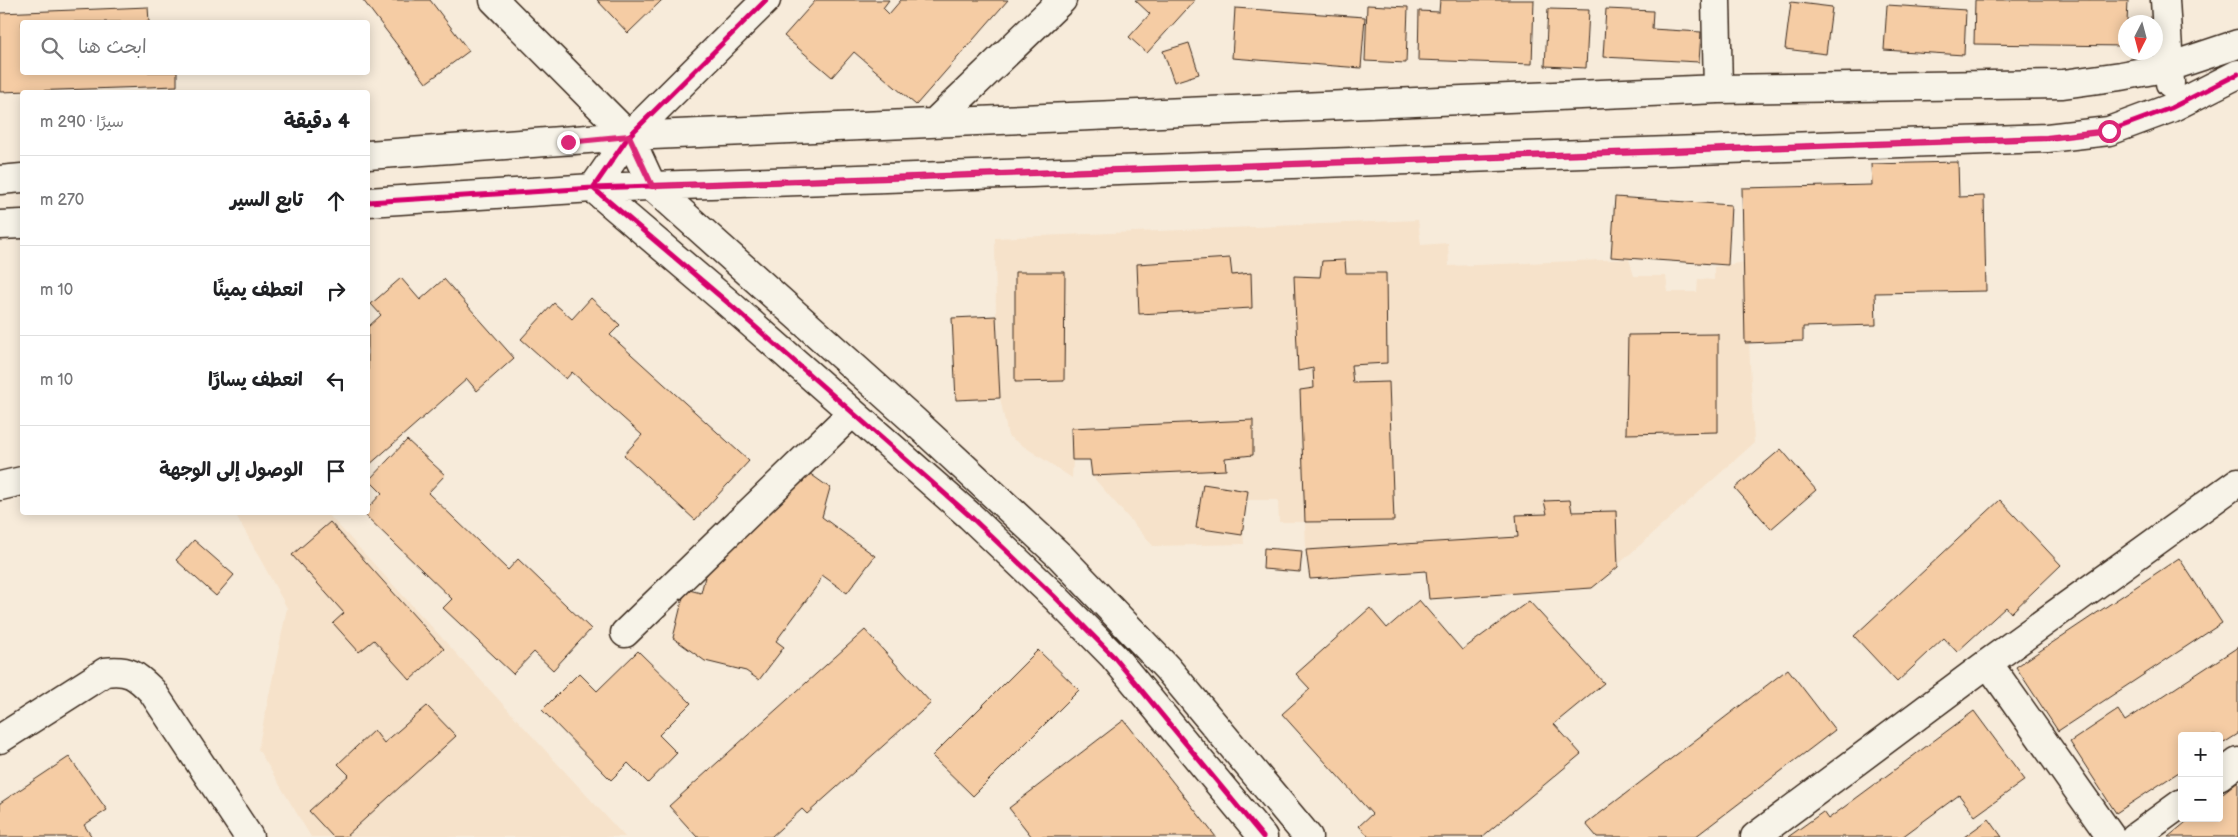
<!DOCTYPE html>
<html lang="ar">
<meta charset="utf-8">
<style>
body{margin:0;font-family:"Balsamiq Sans","Playpen Sans Arabic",sans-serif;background:#f2f2f2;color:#202124;direction:rtl}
.controls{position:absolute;right:15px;bottom:15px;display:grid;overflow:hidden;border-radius:5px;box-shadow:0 2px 12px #0003}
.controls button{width:45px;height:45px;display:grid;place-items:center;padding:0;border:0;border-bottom:1px solid #e0e0e0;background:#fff;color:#202124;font:25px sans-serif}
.compass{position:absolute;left:2118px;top:15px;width:45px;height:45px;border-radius:50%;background:#fff;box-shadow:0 2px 12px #0003;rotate:186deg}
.stop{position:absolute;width:15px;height:15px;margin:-11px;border:4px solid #db2777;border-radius:50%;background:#fff}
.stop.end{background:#db2777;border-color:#fff;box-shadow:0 1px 5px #0008}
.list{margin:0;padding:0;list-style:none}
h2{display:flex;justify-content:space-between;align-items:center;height:65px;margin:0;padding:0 20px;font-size:21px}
h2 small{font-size:16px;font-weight:400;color:#757577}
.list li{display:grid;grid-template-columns:32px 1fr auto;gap:15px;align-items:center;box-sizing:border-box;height:90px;padding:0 20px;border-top:1px solid #e0e0e0}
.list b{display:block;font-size:19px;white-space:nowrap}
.list em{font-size:16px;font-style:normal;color:#757577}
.icon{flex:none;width:28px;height:28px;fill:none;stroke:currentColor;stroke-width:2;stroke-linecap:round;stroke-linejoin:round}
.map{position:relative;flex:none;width:2238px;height:837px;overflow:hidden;direction:ltr}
.search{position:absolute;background:#fff;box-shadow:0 2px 12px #0003;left:20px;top:20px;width:350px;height:55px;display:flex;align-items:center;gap:12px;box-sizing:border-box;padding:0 18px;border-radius:5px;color:#757577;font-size:19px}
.panel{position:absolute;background:#fff;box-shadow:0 2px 12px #0003;left:20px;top:90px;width:350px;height:425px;border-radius:5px;direction:rtl}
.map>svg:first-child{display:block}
</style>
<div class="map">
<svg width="2238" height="837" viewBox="0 0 2238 837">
<rect width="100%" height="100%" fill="#f7ebda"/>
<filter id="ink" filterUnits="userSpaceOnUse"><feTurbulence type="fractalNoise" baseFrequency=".02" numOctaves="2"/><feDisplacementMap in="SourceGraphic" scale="10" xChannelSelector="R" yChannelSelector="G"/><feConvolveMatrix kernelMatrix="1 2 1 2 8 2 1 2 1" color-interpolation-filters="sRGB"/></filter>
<g filter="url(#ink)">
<!-- built -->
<path fill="#f6e2ca" d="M1418,220l3,25 27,-2 1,23 180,-7 5,17h32l2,16h29l1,-13 16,1v-13l31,-5 9,181 -162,145 -163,11 -3,-28 -116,8 -4,-29 -1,-28h-26l-1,-22h-37l3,44 -91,2 -61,-70 -2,-16h-17l-1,18 -64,-42 -8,-38 -4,-82 -1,-78z
M235,513h92l298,324h-314l-53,-88 29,-141z"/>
<!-- building -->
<path fill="#f5cca4" stroke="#3b2a1e" d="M363,0h67l39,51 -43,32z
M597,0h65l-34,33z
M816,0h73l-6,8 6,6 12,-14h107l-92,105 -62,-53 -22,25 -48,-41z
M1135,0h60l-48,53 -18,-16 21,-23z
M1440,0h94l-2,64 -114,-4 1,-49 20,1z
M1975,0h153l-2,46 -152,-2z
M1791,2l41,5 -6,47 -41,-5z
M1367,5l41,2 -2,56 -41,-2z
M1887,5l79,5 -2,45 -80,-5z
M148,7l1,15h-127v50h155v14l-177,6v-79z
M1235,8l130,9 -4,51 -129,-10z
M1548,9l41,1 -3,58 -41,-2z
M1606,9l47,2 -1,18 49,3 -2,30 -96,-5z
M1189,43l10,31 -25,8 -11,-31z
M1958,162l1,35 25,-1 2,95 -111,2 1,32 -73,2v14l-58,2 -3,-155 130,-3 -1,-21z
M1615,197l116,8 -3,60 -117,-8z
M1230,258l2,17 19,-2 1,35 -113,6 -2,-50z
M1345,260l1,13h40l1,90 -36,2 2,18 36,-1 5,139 -89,1 -5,-132 14,-2 -1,-20 -15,3 -4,-95 26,1 2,-16z
M1015,272h50l-1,109 -49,1z
M401,278l19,22 24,-21 70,79 -37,33 -10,-12 -99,87v-139l13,-12 -10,-11z
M591,298l29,27 -10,10 139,126 -54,59 -71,-65 18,-20 -70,-63 -6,7 -45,-40 33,-36 18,16z
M996,316l4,82 -44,2 -4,-82z
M1718,334v98l-92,2 2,-99z
M1253,420v35l-28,3 1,12 -134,6 -2,-16h-18l-1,-32z
M407,440l38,35 -17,18 80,77 10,-11 73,70 -38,41 -19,-18 -21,22 -70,-66 9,-9 -89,-86 5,-1v-4l14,-15 -13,-13z
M1781,449l35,41 -45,39 -36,-41z
M788,458l42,30 -8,29 53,39 -28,37 -25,-18 -3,8 -43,58 8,6 -25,33 -13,-9 -41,-10 -32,-23 12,-49 16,4 4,-16 34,-46z
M1203,484l45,7 -6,44 -46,-7z
M1570,500l2,12 44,-1 2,56 -26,21 -163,11 -3,-28 -116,8 -4,-29 212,-13 -2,-22 31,-1 -3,-13z
M2000,500l61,65 -50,48 -5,-6 -49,45 -13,-14 -47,44 -43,-46z
M330,522l114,127 -34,31 -36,-40 -15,12 -26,-29 11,-10 -52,-58z
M194,540l40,35 -18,21 -40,-36z
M1264,548l38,3 -2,21 -37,-3z
M2179,558l43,65 -164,108 -42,-64z
M1419,600l43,50 67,-49 75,82 -50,41 27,30 -99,83h-113l-10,-11 13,-12 -90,-100 28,-25 -14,-15 74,-66 17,20z
M865,630l66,73 -124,111 -5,-5 -31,28h-74l-28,-31z
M2238,647v87l-19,12v-10h-37v34l-66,43 -46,-71 48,-32 7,11z
M1038,650l41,40 -106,106 -41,-40z
M638,651l53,52 -32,32 18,18 -29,30 -20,-20 -17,17 -69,-70 37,-37 18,18z
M1788,669l47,61 -140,107h-98l-11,-13z
M427,706l29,30 -111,101h-12l-24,-26 40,-36 -11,-11 36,-34 10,13z
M1974,711l51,69 -50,36 -16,-21 -57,42h-114l35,-25 5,7z
M1124,720l92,117h-184l-23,-29z
M69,757l38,53 -23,15 8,12h-92v-34z
M2238,781v56h-70l23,-19h28v-22z
M1989,819l13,18h-38z"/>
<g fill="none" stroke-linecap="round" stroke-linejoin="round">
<!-- minor casing -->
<g stroke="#3b2a1e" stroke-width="31">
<path id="minor" d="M494,0l135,136 23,50 259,232 150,139 106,111 141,169
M766,0l-137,136 -36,52 134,114 243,214 84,80 60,61 149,180
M1716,0l2,89
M2165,0l5,83
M935,122l127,-122
M368,155l261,-19 1089,-47 345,-5 58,-8 48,-9 69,-23
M0,180l22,-2
M368,202l225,-14 1454,-50 62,-7 62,-23 67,-34
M0,225l22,-1
M0,486l22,-5
M625,633l227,-220
M1988,663l123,174
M0,739l105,-67c24,-3 31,3 47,19l97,146
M2219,776l19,-14
M1755,837l233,-174 250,-181
M2135,837l47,-34"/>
</g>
<!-- minor -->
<use href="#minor" stroke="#f7f3e8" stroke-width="28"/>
<!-- cycleway casing -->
<g stroke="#f7f3e8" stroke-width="8">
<path id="cycleway" d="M766,0l-137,136 -36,52 134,114 243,214 84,80 60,61 149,180
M368,202l225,-14 1454,-50 62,-7 62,-23 67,-34"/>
</g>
<!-- cycleway -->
<use href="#cycleway" stroke="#d6006c" stroke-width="5"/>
</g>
</g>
<g fill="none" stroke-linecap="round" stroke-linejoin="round" filter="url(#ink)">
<!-- route -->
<path stroke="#db2777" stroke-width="6" d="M568,142l61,-6 23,50 1395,-48 62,-7"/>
</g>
</svg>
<div class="controls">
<button>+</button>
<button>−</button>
</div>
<svg class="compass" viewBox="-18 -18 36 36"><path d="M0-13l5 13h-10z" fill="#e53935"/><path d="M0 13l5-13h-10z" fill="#757577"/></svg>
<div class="stop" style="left:2109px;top:131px"></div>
<div class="stop end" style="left:568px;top:142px"></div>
<div class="search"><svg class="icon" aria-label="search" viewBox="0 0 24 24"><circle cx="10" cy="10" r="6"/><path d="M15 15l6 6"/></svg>ابحث هنا</div>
<section class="panel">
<h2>4 دقيقة<small>سيرًا · 290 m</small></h2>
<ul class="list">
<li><svg class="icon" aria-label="ahead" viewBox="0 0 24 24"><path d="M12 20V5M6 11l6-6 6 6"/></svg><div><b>تابع السير</b></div><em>270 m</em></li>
<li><svg class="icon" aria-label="right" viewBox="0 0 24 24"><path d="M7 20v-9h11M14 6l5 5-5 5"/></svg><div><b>انعطف يمينًا</b></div><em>10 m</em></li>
<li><svg class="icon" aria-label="left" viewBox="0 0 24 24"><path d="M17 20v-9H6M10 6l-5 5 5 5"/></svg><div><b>انعطف يسارًا</b></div><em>10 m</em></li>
<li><svg class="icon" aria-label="arrive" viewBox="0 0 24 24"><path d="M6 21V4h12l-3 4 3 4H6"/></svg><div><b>الوصول إلى الوجهة</b></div></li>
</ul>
</section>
</div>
